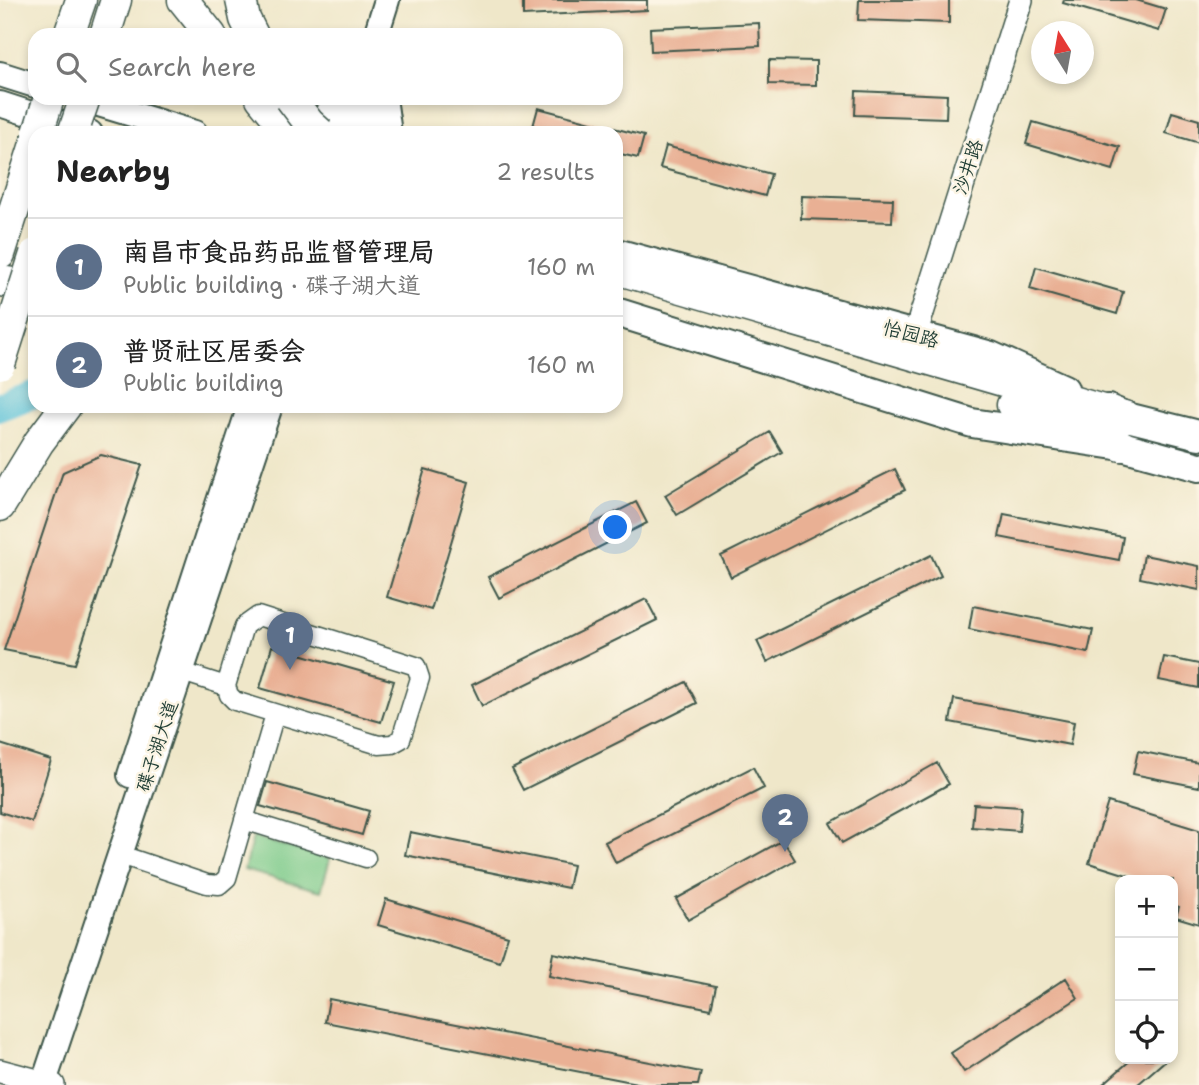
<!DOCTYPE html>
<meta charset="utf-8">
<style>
body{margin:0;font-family:"Shantell Sans","LXGW WenKai TC",sans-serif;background:#f2f2f2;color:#222}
.controls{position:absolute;right:21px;bottom:21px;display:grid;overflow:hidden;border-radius:14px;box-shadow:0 4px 10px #0003}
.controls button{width:63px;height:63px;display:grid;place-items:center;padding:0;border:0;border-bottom:2px solid #e0e0e0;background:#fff;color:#222;font:35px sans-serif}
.compass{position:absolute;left:1031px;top:21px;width:63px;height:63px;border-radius:50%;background:#fff;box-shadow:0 4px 10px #0003;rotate:349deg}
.you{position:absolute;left:616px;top:528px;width:24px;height:24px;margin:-18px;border:5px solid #fff;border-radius:50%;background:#1a73e8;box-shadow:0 0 0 10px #1a73e833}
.badge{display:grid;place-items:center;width:46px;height:46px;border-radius:50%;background:#b5179e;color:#fff;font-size:23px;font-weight:700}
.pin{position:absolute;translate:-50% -58px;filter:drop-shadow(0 2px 4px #0008)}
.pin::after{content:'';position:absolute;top:37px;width:24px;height:21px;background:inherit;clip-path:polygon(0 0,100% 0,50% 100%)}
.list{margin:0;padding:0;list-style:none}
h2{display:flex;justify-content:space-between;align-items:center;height:91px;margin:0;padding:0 28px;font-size:30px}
h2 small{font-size:23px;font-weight:400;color:#767676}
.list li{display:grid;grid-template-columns:46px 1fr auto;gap:21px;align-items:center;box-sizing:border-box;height:98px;padding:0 28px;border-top:2px solid #e0e0e0}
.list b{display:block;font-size:26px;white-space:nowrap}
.list p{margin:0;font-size:23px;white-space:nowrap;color:#767676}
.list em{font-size:23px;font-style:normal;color:#767676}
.icon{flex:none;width:38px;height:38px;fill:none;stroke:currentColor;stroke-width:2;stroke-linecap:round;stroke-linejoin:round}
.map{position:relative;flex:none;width:1199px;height:1085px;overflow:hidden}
.search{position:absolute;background:#fff;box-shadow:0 4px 10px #0003;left:28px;top:28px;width:595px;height:77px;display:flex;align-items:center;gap:18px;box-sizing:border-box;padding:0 24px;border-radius:21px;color:#767676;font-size:26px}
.panel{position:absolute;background:#fff;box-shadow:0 4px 10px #0003;left:28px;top:126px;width:595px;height:287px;border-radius:21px}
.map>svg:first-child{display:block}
</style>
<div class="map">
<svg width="1199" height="1085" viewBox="0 0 1199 1085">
<rect width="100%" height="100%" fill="#fcf5e5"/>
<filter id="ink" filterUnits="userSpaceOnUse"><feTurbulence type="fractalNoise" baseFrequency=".0143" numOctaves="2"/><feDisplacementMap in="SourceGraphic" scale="14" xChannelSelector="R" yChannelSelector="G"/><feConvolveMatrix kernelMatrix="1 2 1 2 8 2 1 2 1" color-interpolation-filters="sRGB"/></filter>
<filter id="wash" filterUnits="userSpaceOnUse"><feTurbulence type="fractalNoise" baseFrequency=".00686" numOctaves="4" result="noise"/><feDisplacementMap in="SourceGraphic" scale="28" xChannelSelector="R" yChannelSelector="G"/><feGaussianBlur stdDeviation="1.57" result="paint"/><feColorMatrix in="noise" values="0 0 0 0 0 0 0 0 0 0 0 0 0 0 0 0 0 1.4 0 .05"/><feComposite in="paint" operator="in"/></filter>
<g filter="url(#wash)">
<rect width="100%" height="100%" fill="#efe7c9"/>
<!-- green -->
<path fill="#7dcb8b" stroke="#4e8460" stroke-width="2" d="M253,837l77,22 -9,32 -77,-21z"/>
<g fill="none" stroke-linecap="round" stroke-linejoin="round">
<!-- river -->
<path stroke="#5cc2d9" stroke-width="28" d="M0,407l35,-13"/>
</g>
<g id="blocks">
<!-- building -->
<path fill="#e9b094" d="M523,0h124v10l-124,6z
M859,0h90v23l-91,-3z
M1064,0h72l30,9 -7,22 -96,-28z
M759,23l1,23 -109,5 -1,-23z
M769,60l47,1v24l-47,-1z
M856,91l91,4 -1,23 -91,-3z
M538,108l106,28 -6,22 -22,-5v-20h-74l-10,-3z
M1172,112l27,8v23l-33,-10z
M1033,122l87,25 -7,23 -87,-26z
M666,146l105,28 -6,22 -105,-28z
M802,196l91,3 -1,23 -91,-3z
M1036,267l87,25 -6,22 -87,-25z
M770,432l12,20 -105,63 -12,-20z
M101,455l41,10 -67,199 -71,-14 59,-178z
M425,469l44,13 -38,128 -44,-13z
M895,469l10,21 -174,87 -10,-21z
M636,502l11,21 -148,75 -11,-21z
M1004,514l119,23 -4,23 -120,-23z
M931,555l10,21 -174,86 -10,-21z
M1144,555l55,11v24l-59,-12z
M646,599l11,21 -175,86 -10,-21z
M973,606l120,24 -5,23 -119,-24z
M272,646l122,35 -13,41 -121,-34z
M1164,657l35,7v24l-40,-8z
M686,682l11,21 -174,87 -11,-21z
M954,699l120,23 -4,23 -120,-23z
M0,744l51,16 -19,62 -32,-10z
M1138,751l61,12v24l-66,-13z
M937,763l12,21 -107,59 -12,-20z
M753,767l11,21 -148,75 -11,-21z
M267,782l102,29 -7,24 -102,-29z
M1108,802l91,28v94l-23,-7 3,-10 -6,-2v-25h-30l-54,-17z
M974,804l47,3 -2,24 -47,-4z
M410,832l163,33 -5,23 -163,-33z
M783,840l12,20 -107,60 -12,-21z
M386,899l122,37 -8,26 -122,-37z
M553,953l163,33 -5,23 -162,-33z
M1066,978l12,20 -114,74 -13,-19z
M329,999l372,73 -3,13h-51l-322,-63z
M1132,1059h35l-30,26h-35z"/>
</g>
</g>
<g filter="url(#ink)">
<use href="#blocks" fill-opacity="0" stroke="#3e564a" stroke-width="2"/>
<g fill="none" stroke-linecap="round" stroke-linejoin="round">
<!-- minor casing -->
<g stroke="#3e564a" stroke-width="21">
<path id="minor" d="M182,672l44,14 18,-60 14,-10 158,50 4,12 -19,61 -9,5 -13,1 -144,-44 -6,-6 -3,-9
M244,820l122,38
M121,855l86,29 12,1 8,-7 48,-164"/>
</g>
<!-- tertiary casing -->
<g stroke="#3e564a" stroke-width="26">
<path id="tertiary" d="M915,335l106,-335
M0,1071l53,14"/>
</g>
<!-- secondary casing -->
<g stroke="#3e564a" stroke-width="28">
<path id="secondary" d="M376,35l11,-35
M0,74l35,11
M79,98l116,35
M384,98l5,35
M0,104l90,29
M298,133l21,-12 26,-23
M340,133l13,-35
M362,133l11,-35
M130,775l120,-369
M43,1085l227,-679"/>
</g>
<!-- primary casing -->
<g stroke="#3e564a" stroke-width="32">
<path id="primary" d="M616,253l375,103 73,33
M616,312l356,111 150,23 77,21
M1108,409l19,8 72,18"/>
</g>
<!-- trunk casing -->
<g stroke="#3e564a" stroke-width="33">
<path id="trunk" d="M183,0l28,35
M241,0l4,19 8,16
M69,35l12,-35
M105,35l11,-35
M261,98l22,27 11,8
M0,254l35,-110
M616,269l511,148
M0,281l35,5
M1012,405l32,9 78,32
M0,506l39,-64 27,-36"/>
</g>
<!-- minor -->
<use href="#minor" stroke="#fff" stroke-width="18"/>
<!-- tertiary -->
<use href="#tertiary" stroke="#fff" stroke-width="23"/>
<!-- secondary -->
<use href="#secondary" stroke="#fff" stroke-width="24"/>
<!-- primary -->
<use href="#primary" stroke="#fff" stroke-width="28"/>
<!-- trunk -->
<use href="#trunk" stroke="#fff" stroke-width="30"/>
<!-- trunk-bridge casing -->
<g stroke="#3e564a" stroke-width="33" stroke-linecap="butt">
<path id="trunk-bridge" d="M290,98l19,25 11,10
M38,133l11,-35
M73,133l12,-35
M0,364l35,-110"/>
</g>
<!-- trunk-bridge -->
<use href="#trunk-bridge" stroke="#fff" stroke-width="30"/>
</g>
</g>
<g text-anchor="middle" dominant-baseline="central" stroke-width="5" stroke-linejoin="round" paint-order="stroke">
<!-- street labels -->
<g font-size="19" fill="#1f3d34" stroke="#fcf5e5">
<text transform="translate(968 167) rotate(-72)">沙井路</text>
<text transform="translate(911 334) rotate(15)">怡园路</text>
<text transform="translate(157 746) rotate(-72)">碟子湖大道</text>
</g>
</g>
</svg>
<div class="controls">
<button>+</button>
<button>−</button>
<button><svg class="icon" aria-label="locate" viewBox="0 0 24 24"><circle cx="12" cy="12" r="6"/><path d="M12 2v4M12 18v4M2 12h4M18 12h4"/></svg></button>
</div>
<svg class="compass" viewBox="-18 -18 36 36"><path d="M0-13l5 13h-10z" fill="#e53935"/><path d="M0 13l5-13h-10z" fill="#767676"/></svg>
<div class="you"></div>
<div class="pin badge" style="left:290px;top:670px;background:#5c6f8a">1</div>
<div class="pin badge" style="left:785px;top:852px;background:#5c6f8a">2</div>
<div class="search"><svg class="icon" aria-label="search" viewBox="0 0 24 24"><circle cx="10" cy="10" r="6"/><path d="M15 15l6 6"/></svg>Search here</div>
<section class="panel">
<h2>Nearby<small>2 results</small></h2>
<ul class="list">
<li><span class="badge" style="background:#5c6f8a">1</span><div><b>南昌市食品药品监督管理局</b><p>Public building · 碟子湖大道</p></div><em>160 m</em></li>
<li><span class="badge" style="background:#5c6f8a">2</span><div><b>普贤社区居委会</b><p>Public building</p></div><em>160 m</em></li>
</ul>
</section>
</div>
